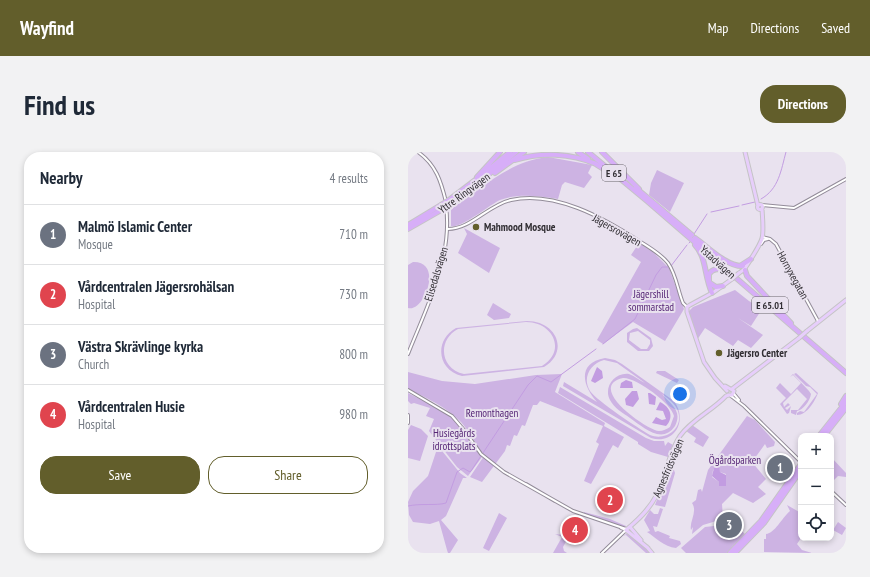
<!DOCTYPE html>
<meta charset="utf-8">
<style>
body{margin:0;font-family:"PT Sans Narrow",sans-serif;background:#f2f2f3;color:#1f2937}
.controls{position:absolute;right:12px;bottom:12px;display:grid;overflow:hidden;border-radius:8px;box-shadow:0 2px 6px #0003}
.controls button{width:36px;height:36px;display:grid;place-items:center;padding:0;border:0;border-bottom:1px solid #e0e1e3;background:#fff;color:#1f2937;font:20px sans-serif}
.you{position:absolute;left:272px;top:242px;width:14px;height:14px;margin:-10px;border:3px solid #fff;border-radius:50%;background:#1a73e8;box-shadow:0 0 0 6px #1a73e833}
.badge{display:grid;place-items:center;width:26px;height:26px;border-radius:50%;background:#625e2b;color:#fff;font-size:13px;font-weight:700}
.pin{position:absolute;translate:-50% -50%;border:2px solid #fff;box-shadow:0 1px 4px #0006}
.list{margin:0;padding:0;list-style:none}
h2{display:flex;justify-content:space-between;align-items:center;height:52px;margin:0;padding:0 16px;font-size:17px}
h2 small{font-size:13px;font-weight:400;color:#747a83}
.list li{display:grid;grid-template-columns:26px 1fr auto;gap:12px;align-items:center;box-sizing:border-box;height:60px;padding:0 16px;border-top:1px solid #e0e1e3}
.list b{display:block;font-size:15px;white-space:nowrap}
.list p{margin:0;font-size:13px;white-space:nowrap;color:#747a83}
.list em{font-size:13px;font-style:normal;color:#747a83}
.actions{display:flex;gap:8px;padding:12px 16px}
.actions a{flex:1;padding:9px 0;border:1px solid #625e2b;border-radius:16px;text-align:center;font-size:14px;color:#625e2b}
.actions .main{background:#625e2b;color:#fff}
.icon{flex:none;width:22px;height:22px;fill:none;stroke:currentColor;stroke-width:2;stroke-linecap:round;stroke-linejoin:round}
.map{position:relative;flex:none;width:438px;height:401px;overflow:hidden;border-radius:16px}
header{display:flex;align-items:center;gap:24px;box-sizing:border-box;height:56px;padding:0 20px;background:#625e2b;color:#fff}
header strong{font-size:19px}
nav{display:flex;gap:22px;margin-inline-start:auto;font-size:14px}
.intro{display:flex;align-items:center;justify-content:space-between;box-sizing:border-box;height:96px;padding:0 24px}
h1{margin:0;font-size:28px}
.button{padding:10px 18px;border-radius:16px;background:#625e2b;color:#fff;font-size:14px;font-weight:700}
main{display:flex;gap:24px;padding:0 24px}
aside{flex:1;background:#fff;border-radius:16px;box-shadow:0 2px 6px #0003}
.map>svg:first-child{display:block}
</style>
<header>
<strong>Wayfind</strong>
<nav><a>Map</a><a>Directions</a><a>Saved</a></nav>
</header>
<div class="intro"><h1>Find us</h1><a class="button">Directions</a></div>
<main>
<aside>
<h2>Nearby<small>4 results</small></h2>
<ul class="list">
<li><span class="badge" style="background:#6b7280">1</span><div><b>Malmö Islamic Center</b><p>Mosque</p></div><em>710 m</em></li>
<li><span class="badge" style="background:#e0444e">2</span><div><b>Vårdcentralen Jägersrohälsan</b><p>Hospital</p></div><em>730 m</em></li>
<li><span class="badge" style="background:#6b7280">3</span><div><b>Västra Skrävlinge kyrka</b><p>Church</p></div><em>800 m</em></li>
<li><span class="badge" style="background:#e0444e">4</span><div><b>Vårdcentralen Husie</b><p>Hospital</p></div><em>980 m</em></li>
</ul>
<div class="actions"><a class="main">Save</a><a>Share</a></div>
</aside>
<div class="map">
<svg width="438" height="401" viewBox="0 0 438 401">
<rect width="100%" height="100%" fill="#e9e2ef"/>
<!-- green -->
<path fill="#cdb3e3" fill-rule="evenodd" d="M140,5l44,8 -4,8 4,4 -8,11 -19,-6 -3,3 -4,14c-19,-3 -40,-6 -58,1 -11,5 -39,29 -49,26v-17c30,-21 59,-48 97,-52z
M249,18l27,13 -14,29 -21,-17 2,-12z
M56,76l36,20 -11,25 -31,-20 9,-19z
M231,91l15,10 15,15 15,41 -19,32 -32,-19 -30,22 -6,-4 44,-78 -10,-7z
M5,110c31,-1 11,51 -5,46v-43z
M327,138l14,11 13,8 -11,17 -13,-8 25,17 -12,13 -13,-8 -5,6 -28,-18 -8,12 -9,-28 5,-5z
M85,151l18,11 -2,4 -15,2 -7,-5z
M119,169c29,0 43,30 17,46l-82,9c-25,-6 -28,-36 -6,-48zM118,170c27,0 41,29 16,44l-78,8c-24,-5 -27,-34 -6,-45z
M229,176l14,10 2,8 -4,5h-11l-11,-9v-9l6,-4zM230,179l12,9v4l-3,5h-6l-12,-9 1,-7z
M197,206l10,2 7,4 52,37c14,19 1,44 -23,37l-88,-52 1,-4 33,20c-14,-15 -21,-39 8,-44zM196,208l13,3 28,20c-5,-2 -10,-7 -16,-9 -14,-2 -26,13 -19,26 4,8 13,13 20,18 13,9 32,27 45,8 8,-16 -5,-22 -13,-32 5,4 11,8 14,13 11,19 -9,35 -26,28 -12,-7 -53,-34 -60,-44 -8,-13 0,-27 14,-31zM215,226c13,-1 49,26 51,38l-4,11c-3,2 -7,4 -11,4 -12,-1 -74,-44 -36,-53z
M249,219h8l14,9 -2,3 -21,-10z
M0,220l34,9 33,3 61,-9 26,-1 -7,18 50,31 -1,3 20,11 -6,11 -5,-3 -22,39 -7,-3 15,-37 -3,-2 7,-16 -63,-25 -3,4h-4l-8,21 -3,-1 -5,11 -3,-1 -4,11 -3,-1 -2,6 -23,31 -12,-5 14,-21c-8,-11 -14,-24 -23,-34 -15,-15 -34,-24 -53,-33z
M388,221l22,20c-3,8 -11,22 -21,22v-2l3,-2 4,1 13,-18 -7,-7 -4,-1 -12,-12z
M385,222l16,17 2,3c-1,7 -8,16 -14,17l-1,4 -5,-2v-3h7l9,-11 -10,-10 -14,14 1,4 4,-4 2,2 -5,3 2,2 4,-4 -2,7 -2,1 -7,-10 6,-6 -10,-10 4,-5 11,11 10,-11 -8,-8 -3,2z
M152,235l86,51 8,3h10l1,5 3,-4 5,3 -5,12 -17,-5 -13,-8v-2l-80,-49z
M0,241l26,13 21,14 9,10 18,27 -14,19 -11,-9 -28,-36 5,-12 -8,-3 4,-8 -16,-5 -3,1 -3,-3z
M339,264l8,4 20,22 -1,4 -7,2 -2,-4 -13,18 14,17 -8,8 8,7 -13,9 -20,-10 -11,11 1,15 -20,6 -11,9 1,-7 -2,3c-2,-9 7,-18 1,-27l4,-3 2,-10 3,-1 1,3 6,-22zM309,315l3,5 6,2v11h-7v-3l-7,-5 1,-7z
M3,273l10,4 7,7 -8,25 -12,-3v-28z
M284,273l17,12 -6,10 -9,-5 2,-4 -10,-7z
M30,294l22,27 7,5h-4l-17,38 -5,4 17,20 -8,13h-2l-1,-3 -8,-29 -9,3 -17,-2 -4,-7 -1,-13 5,-11 15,-15z
M423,305l15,16v4l-8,-1 -7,7z
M262,314v4h4l1,3 -10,34 -10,-2 14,-38z
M379,353l14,8v25l-4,6 5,6 10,3 -48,-1v-13h2v-5c9,-1 15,-15 24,-23z
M252,356l3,1 -6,18 -4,-1 2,6 3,-1 12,5 -1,2 11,3 1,3 -5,4c-12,-1 -21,-11 -29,-16l3,-1 -6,-11 6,-10 4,4h4z
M176,360l26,7 16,7 -1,1 -42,-12z
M91,361l8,5 -18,33 -6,-3z
M321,367l16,15 -18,19h-41l-5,-5 24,-21 9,-1z
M430,370l8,6 -4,7 -9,-5z
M220,381l16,12 6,8h-4l-20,-18 -3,1z
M147,382l25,3 -12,1 -5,9 1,4 3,2h-14l9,-16z"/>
<!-- water -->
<path fill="#c29ce1" d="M189,215l5,4 1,7 -8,5 -4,-2z
M218,228l6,2 1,6h-13l1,-5z
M224,239h5l2,8 -6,8 -7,-2 -1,-6z
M240,241h2l6,4 -1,8 -6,-1z
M252,250c11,5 14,16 6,24l-14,-3 4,-6 6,3 4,-1 -3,-8 -7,-1z
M311,315l1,5 6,3v11h-7v-4l-7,-6 2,-8z"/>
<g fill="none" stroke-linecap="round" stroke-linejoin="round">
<!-- stream -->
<path stroke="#c29ce1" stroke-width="1" d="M353,47c18,-10 20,-29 25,-47
M334,53l13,-3
M303,60l28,-6
M286,82l13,-20
M281,91l1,-1
M263,114l16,-21
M195,192l32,-25 21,-44 6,-8h6
M0,354c13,-3 28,0 38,-3l11,-31 6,-4 7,4 1,-1 57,-86 9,-9 14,6 45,-33"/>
<!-- minor casing -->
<g stroke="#938c99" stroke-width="4">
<path id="minor" d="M10,0c18,13 23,29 28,50
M353,53l33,3 52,-29
M40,77c23,0 40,-24 63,-29 43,-10 93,18 128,41 10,6 22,13 29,22 8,11 10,28 15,40l4,4
M354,85l8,2 6,5 42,77
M353,92l3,-4 4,-1
M0,202c18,-46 45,-96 38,-148
M0,238l44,26 12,14 17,24 23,18 69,39 53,18
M326,242l5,6
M323,244l13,10 57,56
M0,263v8
M118,332l29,17
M423,339l15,14
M194,401l24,-23 -5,-2"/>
</g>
<!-- major casing -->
<g stroke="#c5c4c6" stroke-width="5">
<path id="major" d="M337,0l13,54
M349.5 55a2.5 2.5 0 1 1 5 0a2.5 2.5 0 1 1-5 0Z
M331,121c6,-3 6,-5 10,-11 16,-25 15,-23 13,-53
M399,179l39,-31
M317,234l9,5 -2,4h-4
M324,237l67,-51
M319,239l-12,-13 -11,-16 -17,-50v-5l3,-2 24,-13 18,-13
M222,375l11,13
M239,395l5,6
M240,396l-22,-18c12,-10 23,-20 30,-34 10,-19 12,-42 24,-60 12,-17 32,-25 46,-40l3,-1"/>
</g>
<!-- highway casing -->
<g stroke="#c5c4c6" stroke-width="6">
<path id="highway" d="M170,0l10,7
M180,0l59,49 199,172
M194,0l37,37
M107,8c25,-8 56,-7 81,4
M186,11l16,10
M87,21l29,-21
M69,25l23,-25
M228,36l56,47
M41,48l29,-22 32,-26
M42,52l27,-20 39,-32
M0,73l33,-20
M0,77l35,-20
M287,86c13,9 32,29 48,28
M287,93c12,13 9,31 17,48
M332,114l11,-7
M337,118l2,6 44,47
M301,129v-7c4,-6 11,-6 17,-2
M302,131l6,4 7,-1
M433,252l5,-8
M411,284l27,-34
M416,284l22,-28
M322,401l31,-32 40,-57
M327,401l29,-30 37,-53"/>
</g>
<!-- minor -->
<use href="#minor" stroke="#fff" stroke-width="2"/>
<!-- major -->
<use href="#major" stroke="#e7cefb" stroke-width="3"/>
<!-- highway -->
<use href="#highway" stroke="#d7aef8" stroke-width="4"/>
<!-- major-bridge casing -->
<g stroke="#c5c4c6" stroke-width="5" stroke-linecap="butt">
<path id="major-bridge" d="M324,127l7,-6
M391,186l8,-7"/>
</g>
<!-- highway-bridge casing -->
<g stroke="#c5c4c6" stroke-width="6" stroke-linecap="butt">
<path id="highway-bridge" d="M33,53l8,-5
M35,57l7,-5"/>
</g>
<!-- major-bridge -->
<use href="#major-bridge" stroke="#e7cefb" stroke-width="3"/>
<!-- highway-bridge -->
<use href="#highway-bridge" stroke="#d7aef8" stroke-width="4"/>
</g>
<!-- markers -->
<g fill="#625e2b" stroke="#e9e2ef" stroke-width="1.5">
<circle cx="68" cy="75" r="4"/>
<circle cx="311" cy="201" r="4"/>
</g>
<g text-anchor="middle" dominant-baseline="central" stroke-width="4" stroke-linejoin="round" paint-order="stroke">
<!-- shield labels -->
<g fill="#e9e2ef" stroke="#68646b" stroke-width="1">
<rect x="194" y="13" width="24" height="16" rx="3"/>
<rect x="344" y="145" width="36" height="16" rx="3"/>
</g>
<g font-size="10" font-weight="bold" fill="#312e33">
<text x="206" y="21">E 65</text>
<text x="362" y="153">E 65.01</text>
</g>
<!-- street labels -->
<g font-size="11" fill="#312e33" stroke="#e9e2ef">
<text transform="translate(56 41) rotate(-36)">Yttre Ringvägen</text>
<text transform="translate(209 78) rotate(29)">Jägersrovägen</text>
<text transform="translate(310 110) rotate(42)">Ystadvägen</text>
<text transform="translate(28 122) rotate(-73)">Elisedalsvägen</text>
<text transform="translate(385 123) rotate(61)">Hornyxegatan</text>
<text transform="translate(260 316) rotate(-67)">Agnesfridsvägen</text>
</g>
<!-- poi labels -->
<g font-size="11" font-weight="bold" fill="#312e33" stroke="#e9e2ef" text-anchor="start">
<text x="76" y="75">Mahmood Mosque</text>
<text x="319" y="201">Jägersro Center</text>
</g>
<!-- park labels -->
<g font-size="11" fill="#562676" stroke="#e9e2ef">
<text x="243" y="142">Jägershill<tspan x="243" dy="13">sommarstad</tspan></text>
<text x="84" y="261">Remonthagen</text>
<text x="46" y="281">Husiegårds<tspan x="46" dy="13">idrottsplats</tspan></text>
<text x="327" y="308">Ögårdsparken</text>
</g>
</g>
</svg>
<div class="controls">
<button>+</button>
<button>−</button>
<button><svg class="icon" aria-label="locate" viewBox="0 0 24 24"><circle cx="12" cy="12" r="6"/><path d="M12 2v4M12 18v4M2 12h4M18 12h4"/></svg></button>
</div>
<div class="you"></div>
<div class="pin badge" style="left:372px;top:316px;background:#6b7280">1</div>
<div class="pin badge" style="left:202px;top:348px;background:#e0444e">2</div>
<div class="pin badge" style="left:321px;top:373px;background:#6b7280">3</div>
<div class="pin badge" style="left:167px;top:378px;background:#e0444e">4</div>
</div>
</main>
